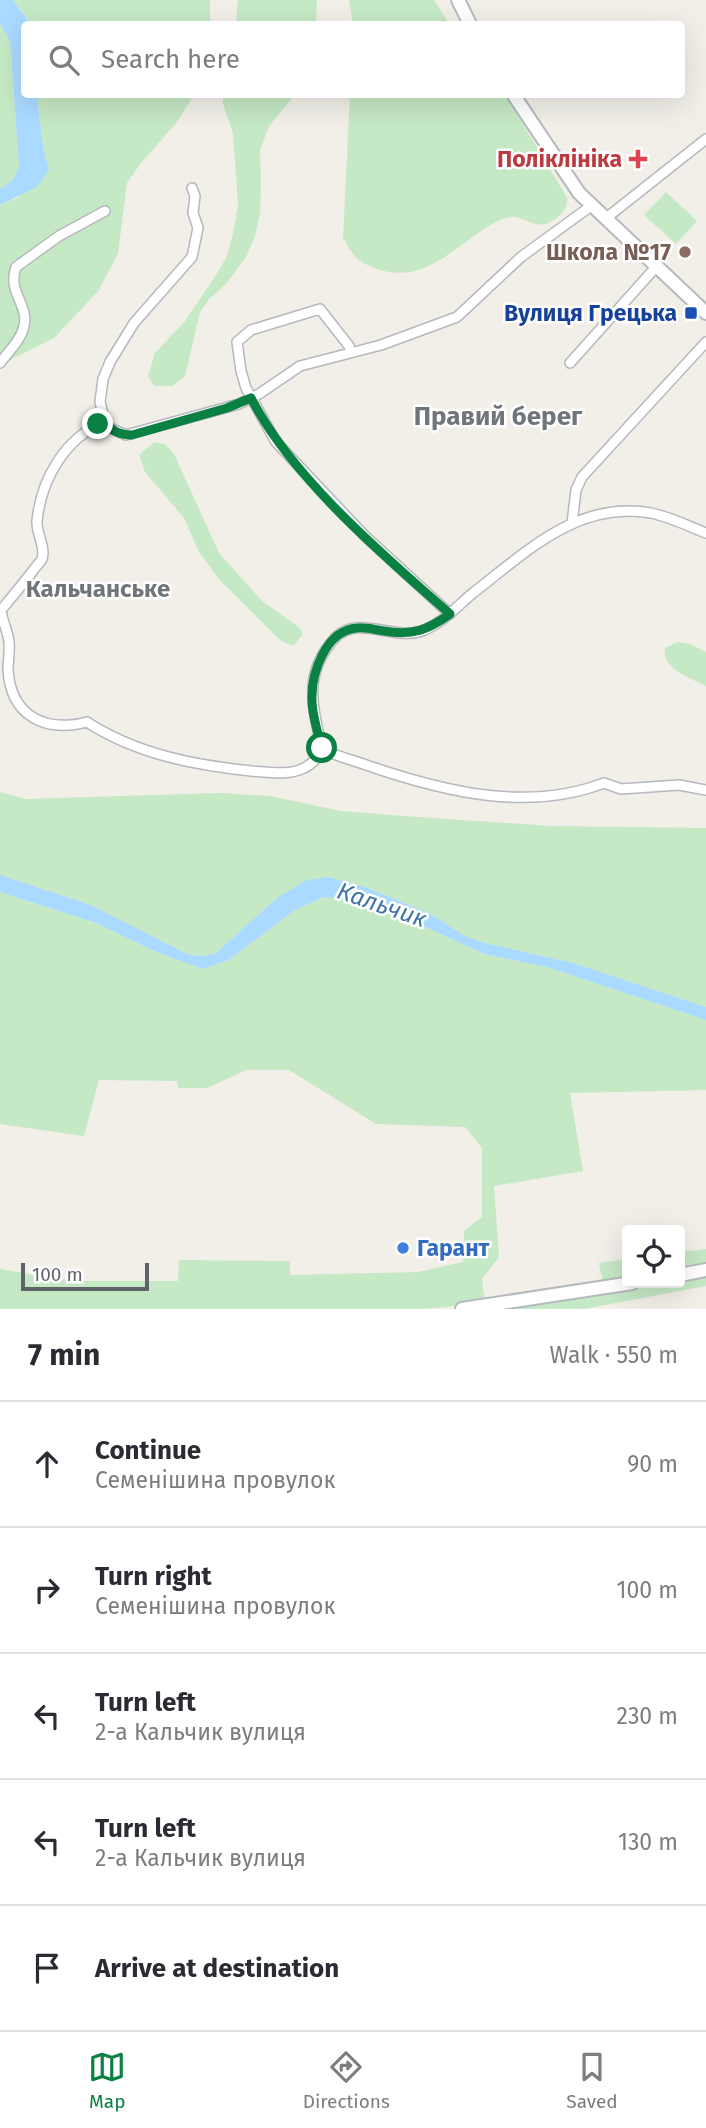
<!DOCTYPE html>
<meta charset="utf-8">
<style>
body{margin:0;font-family:"Fira Sans",sans-serif;background:#f2f2f3;color:#2b2b33}
.controls{position:absolute;right:21px;bottom:21px;display:grid;overflow:hidden;border-radius:7px;box-shadow:0 7px 28px #0002}
.controls button{width:63px;height:63px;display:grid;place-items:center;padding:0;border:0;border-bottom:2px solid #e1e1e2;background:#fff;color:#2b2b33;font:35px sans-serif}
.scale{position:absolute;left:21px;bottom:18px;width:128px;box-sizing:border-box;padding-left:7px;border:4px solid #5f6368;border-top:0;font-size:19px;line-height:24px;white-space:nowrap;color:#5f6368;-webkit-text-stroke:5px #fff;paint-order:stroke}
.stop{position:absolute;width:21px;height:21px;margin:-16px;border:5px solid #0b8043;border-radius:50%;background:#fff}
.stop.end{background:#0b8043;border-color:#fff;box-shadow:0 2px 7px #0008}
.list{margin:0;padding:0;list-style:none}
h2{display:flex;justify-content:space-between;align-items:center;height:91px;margin:0;padding:0 28px;font-size:30px}
h2 small{font-size:23px;font-weight:400;color:#7c7c81}
.list li{display:grid;grid-template-columns:46px 1fr auto;gap:21px;align-items:center;box-sizing:border-box;height:126px;padding:0 28px;border-top:2px solid #e1e1e2}
.list b{display:block;font-size:26px;white-space:nowrap}
.list p{margin:0;font-size:23px;white-space:nowrap;color:#7c7c81}
.list em{font-size:23px;font-style:normal;color:#7c7c81}
.icon{flex:none;width:38px;height:38px;fill:none;stroke:currentColor;stroke-width:2;stroke-linecap:round;stroke-linejoin:round}
.map{position:relative;flex:none;width:706px;height:1309px;overflow:hidden}
.search{position:absolute;background:#fff;box-shadow:0 7px 28px #0002;left:21px;right:21px;top:21px;height:77px;display:flex;align-items:center;gap:18px;box-sizing:border-box;padding:0 24px;border-radius:7px;color:#7c7c81;font-size:26px}
.sheet{height:721px;background:#fff}
nav{display:flex;justify-content:space-around;align-items:center;box-sizing:border-box;height:98px;border-top:2px solid #e1e1e2;background:#fff;font-size:19px;color:#7c7c81}
nav a{display:grid;justify-items:center;gap:4px}
nav .on{color:#0b8043}
.map>svg:first-child{display:block}
</style>
<div class="map">
<svg width="706" height="1309" viewBox="0 0 706 1309">
<rect width="100%" height="100%" fill="#f1efe8"/>
<!-- green -->
<path fill="#c5e8c5" d="M13,0h197v24h-182v-5z
M238,0h79l-1,24h-80z
M349,0h85l15,24h-96z
M0,24l10,17 9,126 -6,13 -13,9z
M37,95h157l-17,27 -36,41 -14,20 -9,70 -19,37 -45,48 -54,27v-160l17,-7 32,-29 -6,-23z
M223,95h72l-26,31 -9,24 1,34 -1,29 -5,23 -8,19 -20,28 -18,16 -9,13 -15,64 -13,10h-18l-6,-10 7,-23 30,-32 33,-49 9,-16 6,-22 5,-29 -5,-72 -10,-29z
M350,95h155l63,104c-3,11 -5,14 -14,21 -21,14 -30,-10 -51,-1 -43,17 -75,72 -131,48 -15,-6 -22,-15 -29,-30z
M666,192l31,29 -21,23 -32,-29z
M154,442l11,2 9,10 45,99 42,47 39,28 3,6 -10,12 -13,-6 -61,-61 -20,-27 -15,-34 -39,-46 -6,-17z
M678,642l12,2 16,8v34c-15,-8 -45,-17 -41,-38z
M0,792l25,7 194,-6 51,3 71,15 63,5 147,10 155,2v179l-133,-44 -88,-20 -20,-7 -36,-23 -64,-26 -37,-10 -50,20 -62,56 -13,3 -16,-2 -96,-49 -91,-30z
M0,892l96,31 58,28 48,18 27,-9 66,-50 29,-13 27,3 70,25 63,29 63,13 159,53v70l-136,3 13,78 -89,15 5,71 -17,22 3,24 -62,6h-423v-40l71,12h107l1,-21 111,1v14l128,-3 45,-10 1,-31 18,-14v-69l-17,-21 -89,-3 -87,-54h-43l-39,18h-29l-1,-7 -78,-1 -15,56 -84,-12z
M706,1249v18l-26,4v-19z
M627,1259v21l-24,4 -4,-21z
M706,1272v14l-122,23h-104l166,-26h34v-6z"/>
<!-- water -->
<path fill="#aadaff" d="M0,0h13l15,20v4h-4v70l13,1 6,51 6,23 -12,18 -37,18v-16l13,-9 6,-13 -9,-126 -10,-17z
M0,875l91,30 96,49 16,2 13,-3 62,-56 29,-17 21,-3 37,10 64,26 36,23 20,7 88,20 133,44v13l-159,-53 -63,-13 -63,-29 -70,-25 -27,-3 -29,13 -66,50 -27,9 -48,-18 -58,-28 -96,-31z"/>
<g fill="none" stroke-linecap="round" stroke-linejoin="round">
<!-- street casing -->
<g stroke="#b5b8bc" stroke-width="12">
<path id="street" d="M192,188l3,8 -2,17 5,15 -6,29 -58,66 -24,39 -7,17 -3,23 5,20 5,6 16,7 113,-31 20,-10 41,-28 81,-21 76,-28 64,-60 70,-51
M605,219l101,-80
M351,352l-2,-6 -29,-37 -69,21 -14,12 4,29 5,17 30,54 89,94 85,78
M0,363c8,-11 21,-23 24,-37 5,-21 -17,-34 -8,-59l43,-31 46,-25
M570,363l86,-96
M105,422c-40,15 -64,58 -68,99 -1,12 9,26 5,38 -2,4 -7,8 -10,13 -10,13 -20,25 -31,38 1,11 7,21 8,32 1,10 -1,19 -1,28 3,46 37,63 79,52 49,32 107,43 164,49 17,1 37,5 53,-3 9,-4 14,-11 18,-19
M572,523l4,-33 6,-13 124,-135
M322,749c-9,-42 -20,-75 13,-111 23,-24 59,3 87,-7 21,-8 34,-24 51,-38 53,-41 105,-93 178,-80 19,4 37,13 55,20
M322,749c16,8 34,12 50,18 74,25 156,45 232,16l17,6 58,-4 27,5"/>
</g>
<!-- secondary casing -->
<g stroke="#b6babf" stroke-width="16">
<path id="secondary" d="M458,0l12,24
M513,94l66,99 127,120
M680,1275l26,-5
M462,1309l170,-26"/>
</g>
<!-- street -->
<use href="#street" stroke="#fff" stroke-width="9"/>
<!-- secondary -->
<use href="#secondary" stroke="#fff" stroke-width="12"/>
</g>
<g fill="none" stroke-linecap="round" stroke-linejoin="round">
<!-- route -->
<path stroke="#0b8043" stroke-width="9" d="M98,424l7,-2c6,9 16,13 27,13l95,-27 24,-10c41,80 132,157 199,216 -22,16 -38,22 -66,17 -8,-1 -18,-4 -27,-3 -31,2 -46,45 -45,72 0,16 6,33 10,48"/>
</g>
<!-- markers -->
<path fill="#e0444e" stroke="#fff" stroke-width="2.5" d="M634.5 148.5h7v7h7v7h-7v7h-7v-7h-7v-7h7z"/>
<circle fill="#8d6e63" stroke="#fff" stroke-width="2.5" cx="685" cy="252" r="7"/>
<rect fill="#1a4fb4" stroke="#fff" stroke-width="2.5" x="684" y="306" width="14" height="14" rx="3.5"/>
<circle fill="#3f7fe0" stroke="#fff" stroke-width="2.5" cx="403" cy="1248" r="7"/>
<g text-anchor="middle" dominant-baseline="central" stroke-width="5" stroke-linejoin="round" paint-order="stroke">
<!-- health labels -->
<g font-size="23" font-weight="bold" fill="#be3a42" stroke="#fff" text-anchor="end">
<text x="622" y="159">Поліклініка</text>
</g>
<!-- education labels -->
<g font-size="23" font-weight="bold" fill="#785e54" stroke="#fff" text-anchor="end">
<text x="671" y="252">Школа №17</text>
</g>
<!-- transit labels -->
<g font-size="23" font-weight="bold" fill="#164399" stroke="#fff" text-anchor="end">
<text x="677" y="313">Вулиця Грецька</text>
</g>
<!-- shop labels -->
<g font-size="23" font-weight="bold" fill="#366cbe" stroke="#fff" text-anchor="start">
<text x="417" y="1248">Гарант</text>
</g>
<!-- neighbourhood labels -->
<g font-size="24" font-weight="bold" fill="#70757a" stroke="#fff">
<text x="98" y="589">Кальчанське</text>
</g>
<!-- water labels -->
<g font-size="24" font-style="italic" fill="#4174aa" stroke="#fff">
<text transform="translate(382 905) rotate(19)">Кальчик</text>
</g>
<!-- quarter labels -->
<g font-size="26" font-weight="bold" fill="#70757a" stroke="#fff">
<text x="498" y="416">Правий берег</text>
</g>
</g>
</svg>
<div class="controls">
<button><svg class="icon" aria-label="locate" viewBox="0 0 24 24"><circle cx="12" cy="12" r="6"/><path d="M12 2v4M12 18v4M2 12h4M18 12h4"/></svg></button>
</div>
<div class="scale">100 m</div>
<div class="stop" style="left:322px;top:748px"></div>
<div class="stop end" style="left:98px;top:424px"></div>
<div class="search"><svg class="icon" aria-label="search" viewBox="0 0 24 24"><circle cx="10" cy="10" r="6"/><path d="M15 15l6 6"/></svg>Search here</div>
</div>
<section class="sheet">
<h2>7 min<small>Walk · 550 m</small></h2>
<ul class="list">
<li><svg class="icon" aria-label="ahead" viewBox="0 0 24 24"><path d="M12 20V5M6 11l6-6 6 6"/></svg><div><b>Continue</b><p>Семенішина провулок</p></div><em>90 m</em></li>
<li><svg class="icon" aria-label="right" viewBox="0 0 24 24"><path d="M7 20v-9h11M14 6l5 5-5 5"/></svg><div><b>Turn right</b><p>Семенішина провулок</p></div><em>100 m</em></li>
<li><svg class="icon" aria-label="left" viewBox="0 0 24 24"><path d="M17 20v-9H6M10 6l-5 5 5 5"/></svg><div><b>Turn left</b><p>2-а Кальчик вулиця</p></div><em>230 m</em></li>
<li><svg class="icon" aria-label="left" viewBox="0 0 24 24"><path d="M17 20v-9H6M10 6l-5 5 5 5"/></svg><div><b>Turn left</b><p>2-а Кальчик вулиця</p></div><em>130 m</em></li>
<li><svg class="icon" aria-label="arrive" viewBox="0 0 24 24"><path d="M6 21V4h12l-3 4 3 4H6"/></svg><div><b>Arrive at destination</b></div></li>
</ul>
</section>
<nav>
<a class="on"><svg class="icon" aria-label="map" viewBox="0 0 24 24"><path d="M3 6l6-2 6 2 6-2v14l-6 2-6-2-6 2zM9 4v14M15 6v14"/></svg>Map</a>
<a><svg class="icon" aria-label="directions" viewBox="0 0 24 24"><path d="M12 3l9 9-9 9-9-9zM9 14v-3h6M13 9l2 2-2 2"/></svg>Directions</a>
<a><svg class="icon" aria-label="saved" viewBox="0 0 24 24"><path d="M7 4h10v16l-5-4-5 4z"/></svg>Saved</a>
</nav>
